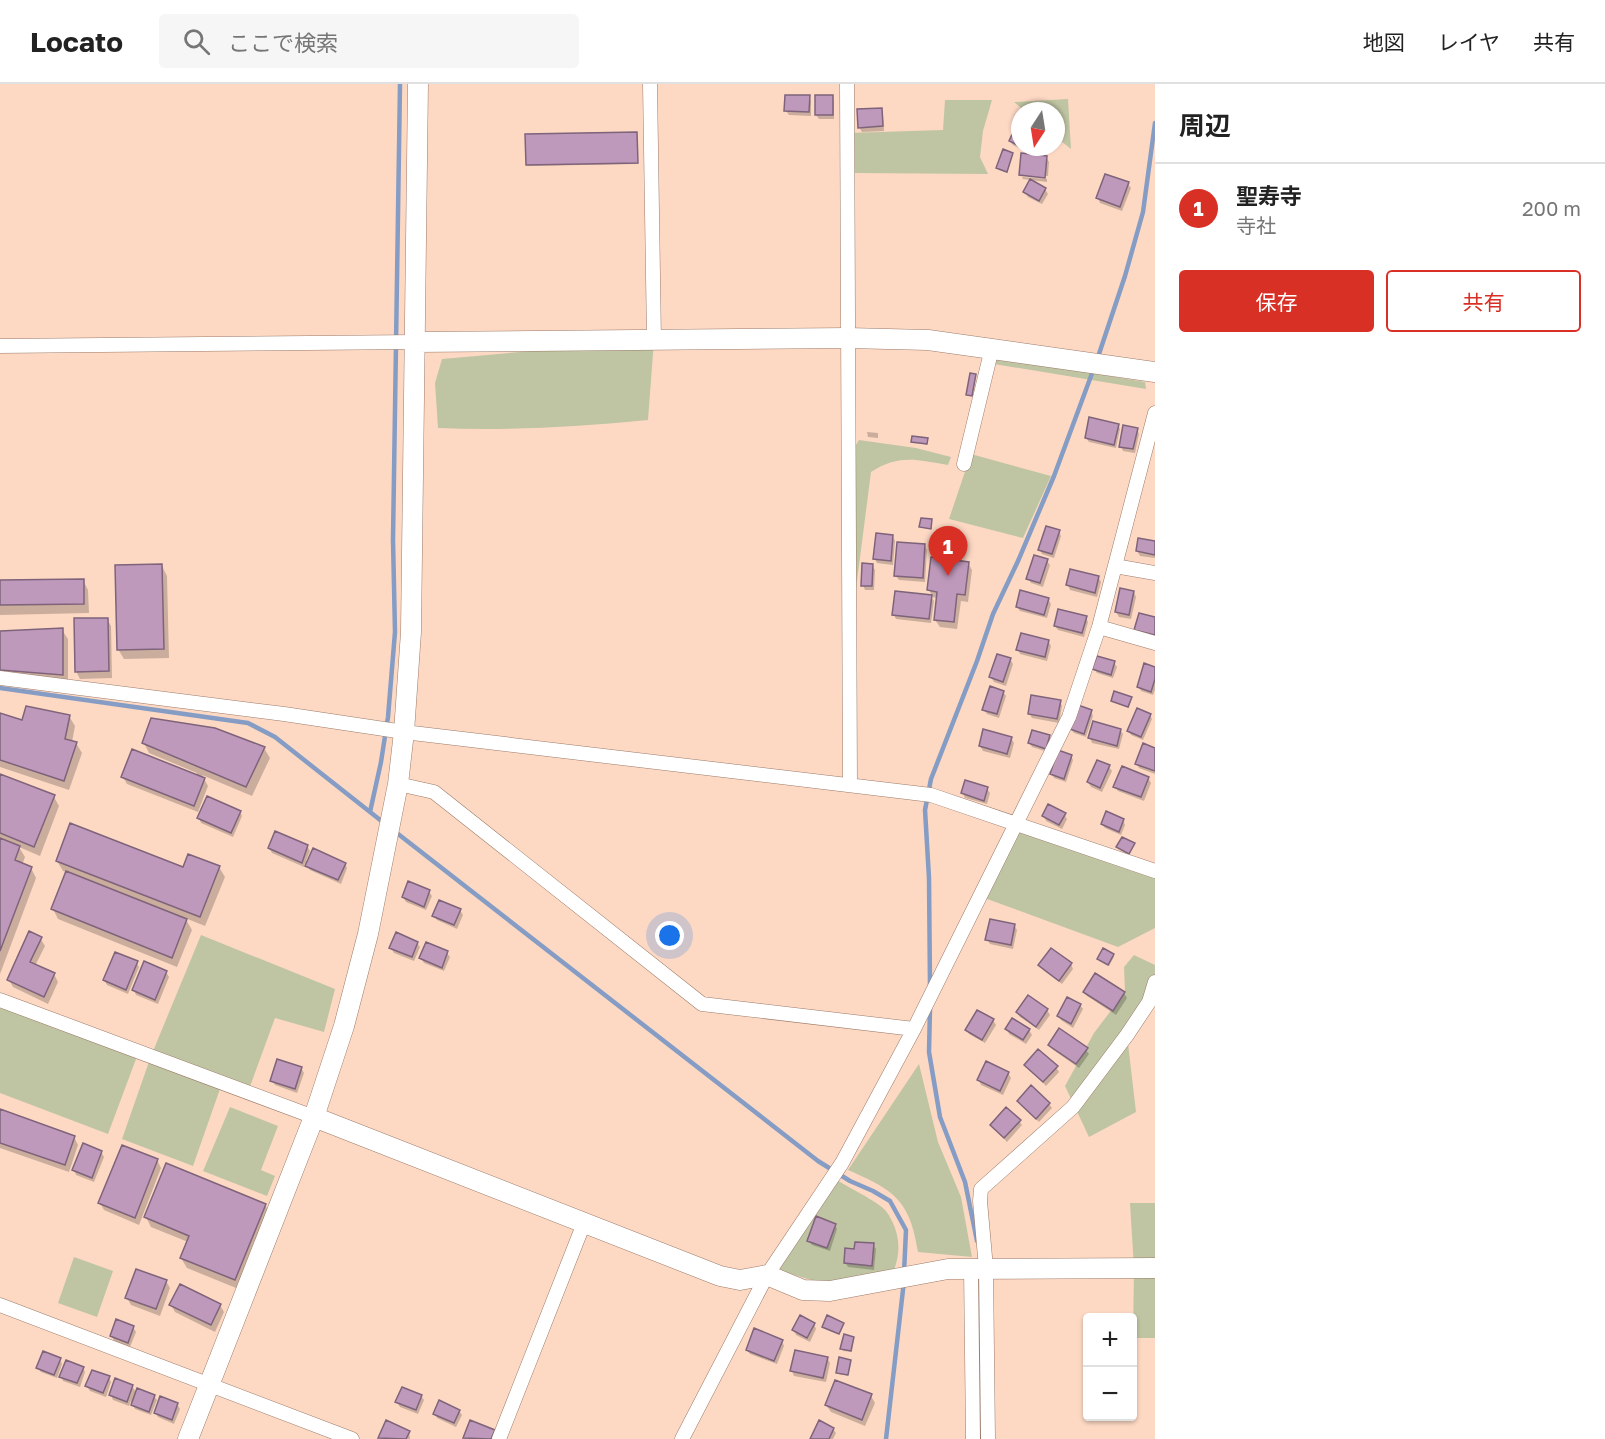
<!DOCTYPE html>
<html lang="ja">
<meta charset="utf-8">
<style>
body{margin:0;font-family:"Golos Text","Noto Sans JP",sans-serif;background:#f6f6f6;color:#222}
.controls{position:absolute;right:18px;bottom:18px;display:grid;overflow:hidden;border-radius:6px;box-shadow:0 2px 4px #0004}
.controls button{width:54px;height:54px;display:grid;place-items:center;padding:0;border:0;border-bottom:2px solid #e0e0e0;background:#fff;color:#222;font:30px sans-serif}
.compass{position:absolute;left:1011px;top:18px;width:54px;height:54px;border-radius:50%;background:#fff;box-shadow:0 2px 4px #0004;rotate:192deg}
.you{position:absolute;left:670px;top:852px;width:21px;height:21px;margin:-15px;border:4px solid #fff;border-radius:50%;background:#1a73e8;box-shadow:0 0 0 9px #1a73e833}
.badge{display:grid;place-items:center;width:39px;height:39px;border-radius:50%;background:#d93025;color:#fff;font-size:20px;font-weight:700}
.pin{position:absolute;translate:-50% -50px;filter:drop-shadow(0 2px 3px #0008)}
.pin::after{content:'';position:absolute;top:32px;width:21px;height:18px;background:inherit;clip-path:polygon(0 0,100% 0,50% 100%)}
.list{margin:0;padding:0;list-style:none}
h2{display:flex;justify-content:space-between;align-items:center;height:78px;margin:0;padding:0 24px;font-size:26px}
h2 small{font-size:20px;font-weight:400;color:#767676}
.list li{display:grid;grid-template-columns:39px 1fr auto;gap:18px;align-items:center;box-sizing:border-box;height:90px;padding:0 24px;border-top:2px solid #e0e0e0}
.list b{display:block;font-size:22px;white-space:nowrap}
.list p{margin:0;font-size:20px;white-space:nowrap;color:#767676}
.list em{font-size:20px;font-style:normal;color:#767676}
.actions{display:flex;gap:12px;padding:18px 24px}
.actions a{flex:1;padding:14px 0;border:2px solid #d93025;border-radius:6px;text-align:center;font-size:21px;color:#d93025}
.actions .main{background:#d93025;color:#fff}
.icon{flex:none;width:33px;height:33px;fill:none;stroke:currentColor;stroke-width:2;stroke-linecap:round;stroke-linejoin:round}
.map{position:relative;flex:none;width:1155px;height:1355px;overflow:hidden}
header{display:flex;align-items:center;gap:36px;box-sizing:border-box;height:84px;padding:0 30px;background:#fff;border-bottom:2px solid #e0e0e0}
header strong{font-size:28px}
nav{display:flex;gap:33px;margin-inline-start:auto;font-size:21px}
.search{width:420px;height:54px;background:#f6f6f6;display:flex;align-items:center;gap:15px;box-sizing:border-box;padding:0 21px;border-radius:6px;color:#767676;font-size:22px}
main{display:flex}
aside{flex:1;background:#fff}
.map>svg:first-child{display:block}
</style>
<header>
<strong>Locato</strong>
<div class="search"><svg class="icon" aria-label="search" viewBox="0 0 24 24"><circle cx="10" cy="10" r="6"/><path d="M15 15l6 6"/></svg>ここで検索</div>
<nav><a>地図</a><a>レイヤ</a><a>共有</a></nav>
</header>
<main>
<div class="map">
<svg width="1155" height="1355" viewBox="0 0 1155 1355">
<rect width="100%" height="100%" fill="#fdd9c4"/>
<!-- green -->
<path fill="#bfc5a2" d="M1068,15l3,50 -15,-12v-26h-31l-11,-9z
M945,16h47l-9,31 -3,26 8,17 -134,-1 -7,-40 96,-3z
M654,256l-6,80c-70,7 -140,11 -210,8l-3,-45 7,-24z
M995,273l150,25 1,7 -158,-26z
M859,356l57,8 35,9 -3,8c-32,-5 -48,-11 -77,7l-15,117 -7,-7 5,-134z
M971,370l80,22 -28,62 -74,-19z
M1012,745l143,43v56l-37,19 -139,-51z
M201,851l134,54 -11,43 -49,-14 -27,74 -28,-3 -27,77 -71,-27 29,-83z
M1134,871l21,10v11l-28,59 9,77 -47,25 -24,-51 29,-53 31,-41 -1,-25z
M0,916l139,51 -31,83 -108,-41z
M919,980l19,78 23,55 11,60 -54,-5c-8,-52 -24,-62 -70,-82z
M230,1023l48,19 -17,44 14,6 -8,20 -64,-25z
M833,1094c11,7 46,24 53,33 13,18 16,39 8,59l-73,13 -43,-13z
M1130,1119h25v135h-22l1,-70z
M74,1173l39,14 -16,46 -39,-14z"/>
<!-- shadow -->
<path fill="#0003" d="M832,12l2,5v18h-15l-3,-4z
M809,13l2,4v15l-22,-1 -3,-4z
M881,25l2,5 1,17 -22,1 -3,-5z
M1020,37v26h5l-2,3 -10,-5 -3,-4z
M637,49l1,31 -110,2 -1,-1z
M1012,70l-5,19 -8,-3 -1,-2z
M1023,71l23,2 3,5 -1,14 -27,-2v2v-1z
M1022,93l25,2v3l-24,-3z
M1128,100l3,4 -9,23 -22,-8 -2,-5z
M1045,105l3,5 -6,10 -14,-7 -3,-5z
M1118,341l2,4 -4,19 -27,-6 -3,-4z
M1137,345l2,5 -4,19 -12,-2 -2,-5z
M867,348l11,1v5l-10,-1z
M927,355v6l-14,-3z
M1059,448l2,4 -7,22 -12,-4 -2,-4z
M893,453l2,4 -2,24 -16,-2 -2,-4z
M1155,458v16l-15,-2 -3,-5z
M924,461l3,5 -2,32 -26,-2 -3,-4z
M1047,477l3,4 -7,22 -12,-4 -3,-5z
M968,479l4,7 -4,32 -7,-1 -4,28 -17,-2 -5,-7 3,-22 -7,-1 3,4 -3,22 -35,-4 -2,-4 2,-22 37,4 -4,-7z
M872,481l3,5 -1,20h-9l-2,-5z
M162,482l5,10 2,82 -45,1 -6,-10z
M1098,493l3,5 -4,15 -27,-7 -2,-5z
M83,496l5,10 1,23 -89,2v-33z
M1134,508l2,5 -5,22 -12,-2 -3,-5z
M1048,515l3,5 -4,14 -27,-7 -3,-4z
M1086,534l2,4 -4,15 -26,-7 -3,-4z
M107,535l4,7 1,52 -32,1 -4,-8z
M62,546l6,9v45l-68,-5v-47z
M1048,557l3,5 -4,15 -27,-7 -2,-5z
M1010,575l3,5 -7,22 -12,-4 -3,-5z
M1114,579l3,4 -4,11 -16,-5 -3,-4z
M1155,584v22l-2,5 -12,-4 -2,-4z
M1003,608l3,4 -7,22 -12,-4 -3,-4z
M1131,614l-2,10 -17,-7z
M1060,618l2,4 -3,17 -27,-5 -3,-5z
M1091,627l2,5 -7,21 -12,-4 -3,-4z
M0,630l23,7 46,-5 6,10 -3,16 4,1 6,10 -13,37 -69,-23z
M1150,631l2,4 -9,21 -12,-5 -2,-4z
M1120,646l3,4 -4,15 -27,-6 -2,-5z
M1049,653l3,4 -4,11 -16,-5 -3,-5z
M1011,654l3,5 -4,15 -27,-7 -3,-5z
M144,659l120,5 6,10 -18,38 -50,-21 6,11 -10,26 -71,-28 -4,-7 73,-1 1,-3 -48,-20z
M1155,665v25l-16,-6 -2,-4z
M1071,672l2,4 -7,22 -12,-4 -2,-4z
M1109,683l3,4 -10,21 -11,-5 -3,-5z
M0,691l54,22 5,9 -19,50 -21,-9 6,10 -3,8 9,3 5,10 -36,96z
M1148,694l3,5 -7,18 -26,-10 -3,-4z
M987,705l3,4 -3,11 -22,-6 -2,-5z
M240,728l2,4 -9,21 -32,-14 -2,-5z
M1064,730l3,5 -5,10 -16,-8 -2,-5z
M1123,736l2,5 -4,10 -16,-7 -3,-4z
M307,762l3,5 -4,10 39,3 2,4 -6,16 -31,-14 -5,-7 -1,4 -32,-14 -3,-5z
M57,777l126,8 36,-2 6,10 -20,49 -20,-8 7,12 -15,37 -119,-48 -5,-10 14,-37 -4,-1z
M429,808l3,4 -6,14 -20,-8 -3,-5z
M460,826l3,5 -6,14 -20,-9 -3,-4z
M1014,841l3,5 -4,19 -23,-5 -3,-5z
M40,854l5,8 -10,20 19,8 4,8 -10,22 -35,-17 -4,-7z
M417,859l3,4 -6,14 -20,-8 -3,-5z
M447,869l3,4 -6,14 -20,-8 -3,-5z
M1113,871l1,2 -5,9 -11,-7z
M136,878l3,5 -11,27 -21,-9 -3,-5z
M1071,880l2,5 -11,15 -19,-14 -3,-5z
M166,888l3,5 -11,27 -22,-9 -2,-5z
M1095,891l29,18 3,5 -11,17 -29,-19 -3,-4z
M1080,921l3,4 -10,19 -12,-8 -2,-5z
M1047,926l3,5 -11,15 -19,-13 -3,-4z
M993,936l3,5 -11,18 -16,-9 -2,-4z
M1007,945l22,1 3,5 -6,9 -17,-10z
M1049,961l37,5 3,4 -10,14 -27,-19z
M1026,981l30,2 3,5 -13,14z
M301,984l3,5 -7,20 -22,-8 -3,-5z
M1008,989l3,5 -8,17 -22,-10 -2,-5z
M1018,1018l31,2 3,4 -13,14z
M0,1027l74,26 4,8 -9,27 -69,-24z
M1019,1037l3,4 -15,17 -16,-17z
M101,1068l3,5 -10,25 -18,-7 -2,-5z
M157,1076l4,8 -22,57 -35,-15 -4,-7z
M265,1121l6,10 -30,75 -54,-22 -6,-10 7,-16 -37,-15 -5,-10z
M835,1141l2,4 -7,22 -18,-6 -3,-4z
M873,1161l3,4 -2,21 -26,-3 -3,-5 10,-12z
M166,1197l4,7 -10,28 -29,-11 -4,-7z
M171,1221h49l4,7 -9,20 -40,-20z
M814,1240l2,5 -6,13 -14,-7 -2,-5z
M133,1243l3,5 -6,15 -16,-6 -2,-5z
M853,1254l-1,14 -9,-1 -1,-2z
M782,1257l2,5 -7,18 -27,-10 -3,-4z
M827,1274l3,5 -4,19 -32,-6 -2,-5z
M60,1275l2,5 -5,14 -16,-6 -3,-4z
M850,1277l-2,15 -10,-2 -1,-1z
M83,1284l2,4 -5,15 -17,-6 -2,-5z
M109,1294l2,4 -5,15 -16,-6 -3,-5z
M132,1302l5,8 17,2 3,4 -6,15 -16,-6 -4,-8 -2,5 -16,-6 -2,-5z
M421,1312l3,4 -6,14 -18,-7 -3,-5z
M871,1312l4,7 -10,23 -34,-14 -5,-7z
M177,1320l3,5 -6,15 -16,-7 -2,-4z
M459,1327l3,4 -6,12 -19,-9 -2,-4z
M833,1345l3,4 -3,6h-22z
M409,1348l1,7 -30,-1z"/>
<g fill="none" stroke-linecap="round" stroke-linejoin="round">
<!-- stream -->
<path stroke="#859cc4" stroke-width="4.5" d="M1097,276l28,-84 18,-64 12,-89
M0,604l248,35 27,14 109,86
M370,728l11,-50 7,-45 7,-85 -2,-92 7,-456
M393,746l425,331 32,20 23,10 17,10 16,29 -2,43
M930,903l-1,-109 -4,-68 6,-31 46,-118 16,-47 25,-53 36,-85 40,-108
M930,924l-1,44 11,65 25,65 12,59
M979,1328l1,-72
M886,1355l18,-158"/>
</g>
<!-- building -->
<path fill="#bf99bb" stroke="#7e637b" stroke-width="1.5" d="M785,11h25l-1,17 -25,-1z
M815,11h18v20h-18z
M882,24l1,18 -25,2 -1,-19z
M1019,35l1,1v26l-11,-5z
M637,48l1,31 -112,2 -1,-31z
M1003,65l10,4 -6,19 -11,-4z
M1021,69l26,3 -2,22 -26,-3z
M1105,90l24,8 -9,25 -24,-9z
M1030,95l16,9 -7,13 -16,-9z
M970,289l6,1 -4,22 -6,-1z
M1089,333l30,7 -5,21 -29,-7z
M1123,341l15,3 -5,21 -14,-2z
M912,352l16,2 -1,6 -16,-2z
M921,434l11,1 -1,10 -12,-2z
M1046,442l14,4 -8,24 -14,-4z
M876,449l17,2 -2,26 -18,-2z
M1138,454l17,3v14l-19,-4z
M897,458l28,2 -2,34 -29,-2z
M1034,471l14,4 -8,24 -14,-4z
M931,473l38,5 -4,33 -8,-1 -3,28 -20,-2 3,-28 -10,-2z
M862,479l11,1 -1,22h-11z
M162,480l2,85 -47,1 -2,-85z
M1070,485l29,7 -4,17 -29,-8z
M84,495v25l-84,1v-25z
M1120,504l14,3 -5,24 -14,-3z
M1020,506l29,8 -5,17 -28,-8z
M895,507l37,4 -3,24 -37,-4z
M1058,525l29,7 -5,17 -28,-7z
M1139,529l16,4v18l-21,-5z
M74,534h34l1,53 -34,1z
M63,544v47l-63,-5v-39z
M1021,549l28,7 -4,17 -29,-7z
M997,570l14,4 -8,24 -14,-5z
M1097,572l18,5 -4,14 -19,-6z
M1144,579l11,4v12l-4,13 -14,-5z
M990,602l14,5 -7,23 -15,-4z
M1114,607l18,6 -4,10 -17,-6z
M1031,611l30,5 -4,19 -29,-5z
M1078,621l14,5 -8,24 -14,-5z
M26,622l44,9 -5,24 12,3 -13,39 -64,-21v-47l22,7z
M1137,624l14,6 -10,23 -14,-6z
M151,634l64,10 50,19 -19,40 -104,-44z
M1093,637l28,8 -4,17 -29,-8z
M983,645l29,8 -5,17 -28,-8z
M1032,646l18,5 -4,14 -18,-6z
M1143,659l12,5v23l-20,-7z
M132,665l73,29 -11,28 -73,-29z
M1058,666l14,5 -8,24 -14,-5z
M1097,676l13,5 -10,23 -13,-6z
M1122,682l27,11 -8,20 -28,-10z
M0,690l55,21 -21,52 -34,-14z
M965,696l23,7 -4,14 -23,-8z
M207,712l34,15 -10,22 -34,-15z
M1048,720l18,9 -7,12 -17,-9z
M1106,727l18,8 -5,13 -18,-8z
M70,739l113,44 5,-13 32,12 -20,51 -144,-56z
M275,747l33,14 -6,18 -34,-15z
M1122,753l13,6 -6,11 -13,-7z
M0,754l20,8 -5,14 17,7 -32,84z
M313,764l33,15 -8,17 -33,-14z
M66,787l121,48 -15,39 -121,-49z
M408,797l22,9 -6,17 -22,-10z
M439,816l22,9 -7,16 -22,-9z
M990,835l25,5 -4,21 -26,-5z
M29,847l13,6 -12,25 25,11 -11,24 -37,-17z
M396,848l22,10 -6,15 -23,-9z
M426,858l22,9 -6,17 -23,-10z
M1051,864l21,15 -13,18 -21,-16z
M1103,864l11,6 -6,11 -11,-6z
M115,868l23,9 -12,29 -23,-10z
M144,877l23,10 -12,29 -23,-10z
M1095,889l30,19 -12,19 -30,-19z
M1028,911l20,14 -12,18 -20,-15z
M1067,913l14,7 -10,20 -14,-8z
M977,926l17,9 -12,21 -17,-10z
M1012,934l18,11 -7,11 -18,-11z
M1059,944l29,20 -12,16 -28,-19z
M1038,965l20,17 -15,16 -19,-17z
M277,975l25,8 -7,22 -25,-8z
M986,977l23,11 -9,19 -23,-11z
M1031,1001l19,18 -14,16 -19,-18z
M1006,1023l15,13 -17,18 -14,-13z
M0,1025l75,27 -10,29 -65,-22z
M83,1059l19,8 -10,27 -20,-8z
M122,1061l36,14 -23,59 -37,-15z
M166,1079l100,41 -31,76 -55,-22 9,-22 -45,-19z
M816,1132l20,8 -9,24 -20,-7z
M855,1158l19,1 -2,23 -28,-3 1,-15 9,1z
M136,1185l31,11 -11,29 -31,-11z
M180,1200l41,20 -10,21 -42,-20z
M800,1231l15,8 -8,15 -15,-8z
M827,1231l17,8 -5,11 -17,-7z
M116,1235l18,7 -6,17 -18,-7z
M754,1244l29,12 -9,21 -28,-11z
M844,1250l10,3 -3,14 -11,-2z
M795,1266l33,7 -5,21 -33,-7z
M43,1267l18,7 -7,17 -18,-7z
M839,1273l12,3 -3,15 -12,-2z
M66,1276l18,7 -7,16 -18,-6z
M92,1286l18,6 -7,17 -18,-7z
M115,1294l18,7 -6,17 -18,-7z
M835,1296l37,14 -10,26 -37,-15z
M402,1303l20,8 -6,15 -21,-8z
M137,1304l18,7 -6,17 -18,-7z
M160,1312l18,7 -6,17 -18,-7z
M439,1316l21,10 -6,13 -21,-9z
M386,1336l24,11 -4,8 -28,-1z
M470,1336l25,10 -4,9 -28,-1z
M819,1336l15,8 -5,11h-19z"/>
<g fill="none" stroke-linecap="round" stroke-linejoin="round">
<!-- street casing -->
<g stroke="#9c7b69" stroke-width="15">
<path id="street" d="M650,0l4,256
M847,0l3,701
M0,262l416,-4
M964,380l28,-116
M1115,482l40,7
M1099,543l56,16
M0,594l284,36 120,18 527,63 224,76
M398,700l36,8 268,212 212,25
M0,916l314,117
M971,1184l2,171
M0,1221l352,134
M499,1355l85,-216
M682,1355l85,-164 75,-112 72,-134 155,-312 30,-90 56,-214
M988,1355l-2,-171 -6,-67 1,-12 92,-82 54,-72 22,-33 6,-20"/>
</g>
<!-- secondary casing -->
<g stroke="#9c7b69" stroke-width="21">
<path id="secondary" d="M416,258l432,-4 80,2 227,32
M314,1033l406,159 20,4 27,-5 36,15 27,1 118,-22 207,-1
M188,1355l126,-322 30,-91 24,-92 30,-150 6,-52 7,-100 7,-548"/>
</g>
<!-- street -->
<use href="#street" stroke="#fff" stroke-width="14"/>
<!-- secondary -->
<use href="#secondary" stroke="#fff" stroke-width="20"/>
</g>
</svg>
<div class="controls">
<button>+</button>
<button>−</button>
</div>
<svg class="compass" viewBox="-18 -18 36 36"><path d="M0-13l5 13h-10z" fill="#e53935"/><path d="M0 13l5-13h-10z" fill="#767676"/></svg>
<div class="you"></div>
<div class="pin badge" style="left:948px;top:492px">1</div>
</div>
<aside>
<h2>周辺<small></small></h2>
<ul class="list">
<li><span class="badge">1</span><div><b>聖寿寺</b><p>寺社</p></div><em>200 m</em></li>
</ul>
<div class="actions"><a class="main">保存</a><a>共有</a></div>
</aside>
</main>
